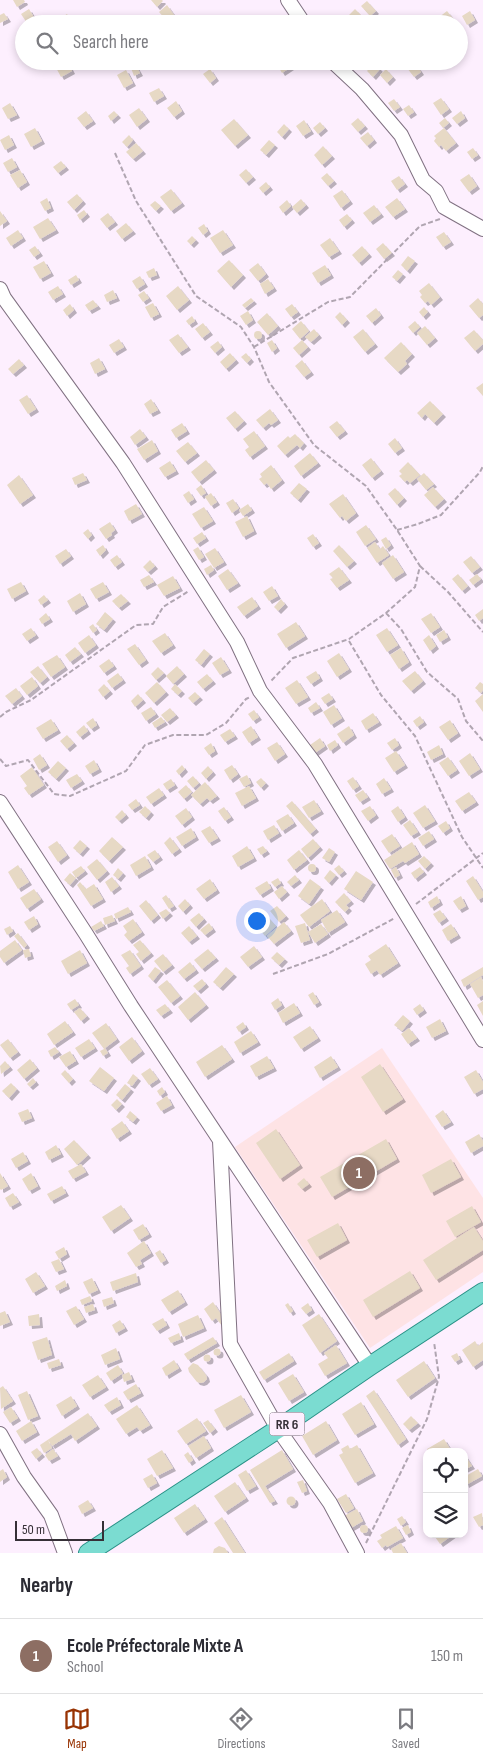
<!DOCTYPE html>
<meta charset="utf-8">
<style>
body{margin:0;font-family:"Sofia Sans Condensed",sans-serif;background:#f7f7f7;color:#2b2b33}
.controls{position:absolute;right:15px;bottom:15px;display:grid;overflow:hidden;border-radius:10px;box-shadow:0 2px 8px #0003}
.controls button{width:45px;height:45px;display:grid;place-items:center;padding:0;border:0;border-bottom:1px solid #e1e1e2;background:#fff;color:#2b2b33;font:25px sans-serif}
.scale{position:absolute;left:15px;bottom:12px;width:89px;box-sizing:border-box;padding-left:5px;border:2px solid #363037;border-top:0;font-size:14px;line-height:18px;white-space:nowrap;color:#363037;-webkit-text-stroke:4px #fdeffe;paint-order:stroke}
.you{position:absolute;left:256px;top:920px;width:18px;height:18px;margin:-12px;border:4px solid #fff;border-radius:50%;background:#1a73e8;box-shadow:0 0 0 8px #1a73e833}
.badge{display:grid;place-items:center;width:32px;height:32px;border-radius:50%;background:#983303;color:#fff;font-size:16px;font-weight:700}
.pin{position:absolute;translate:-50% -50%;border:2px solid #fff;box-shadow:0 1px 5px #0006}
.list{margin:0;padding:0;list-style:none}
h2{display:flex;justify-content:space-between;align-items:center;height:65px;margin:0;padding:0 20px;font-size:21px}
h2 small{font-size:16px;font-weight:400;color:#7c7c81}
.list li{display:grid;grid-template-columns:32px 1fr auto;gap:15px;align-items:center;box-sizing:border-box;height:75px;padding:0 20px;border-top:1px solid #e1e1e2}
.list b{display:block;font-size:19px;white-space:nowrap}
.list p{margin:0;font-size:16px;white-space:nowrap;color:#7c7c81}
.list em{font-size:16px;font-style:normal;color:#7c7c81}
.icon{flex:none;width:28px;height:28px;fill:none;stroke:currentColor;stroke-width:2;stroke-linecap:round;stroke-linejoin:round}
.map{position:relative;flex:none;width:483px;height:1553px;overflow:hidden}
.search{position:absolute;background:#fff;box-shadow:0 2px 8px #0003;left:15px;right:15px;top:15px;height:55px;display:flex;align-items:center;gap:12px;box-sizing:border-box;padding:0 18px;border-radius:28px;color:#7c7c81;font-size:19px}
.sheet{height:140px;background:#fff}
nav{display:flex;justify-content:space-around;align-items:center;box-sizing:border-box;height:70px;border-top:1px solid #e1e1e2;background:#fff;font-size:14px;color:#7c7c81}
nav a{display:grid;justify-items:center;gap:2px}
nav .on{color:#983303}
.map>svg:first-child{display:block}
</style>
<div class="map">
<svg width="483" height="1553" viewBox="0 0 483 1553">
<defs>
<filter id="shadow"><feDropShadow dx="3" dy="3" stdDeviation="0" flood-color="#0004"/></filter>
</defs>
<rect width="100%" height="100%" fill="#fdeffe"/>
<!-- education -->
<path fill="#fee3e5" d="M382,1048l101,150v74l-113,76 -135,-201z"/>
<!-- building -->
<path fill="#e7d9c5" filter="url(#shadow)" d="M13,0h11l1,2 -8,5z
M151,0h11l1,1 -6,6z
M367,1l9,10 -6,5 -9,-10z
M167,5l7,10 -7,6 -8,-9z
M29,9l6,10 -8,4 -6,-9z
M355,9l6,6 -8,7 -5,-6z
M447,11l8,10 -3,3h-9l-5,-6z
M470,11l5,9 -8,5 -5,-9z
M4,13l4,6 -8,4v-8z
M67,14l6,10h-11l-3,-5z
M58,61h9l5,10 -11,6 -7,-13z
M278,61h18l1,2 -15,10 -6,-10z
M374,63l6,6 -7,8 -6,-6z
M415,63l6,9 -7,5 -7,-9z
M136,66l4,7 -6,3 -3,-8z
M210,69l6,9 -6,5 -7,-9z
M386,69l7,8 -6,6 -7,-8z
M126,70l7,13 -9,5 -7,-13z
M159,88l5,8 -10,6 -5,-9z
M441,98l8,11 -8,6 -8,-12z
M394,99l6,8 -6,4 -6,-8z
M176,101l6,10 -8,6 -7,-9z
M10,103l7,12 -9,4 -6,-11z
M409,105l5,7 -6,4 -5,-7z
M139,108l8,11 -10,8 -8,-12z
M86,111l7,10 -9,6 -7,-9z
M114,111l4,4 -7,6 -3,-5z
M461,111l4,7 -8,6 -5,-6z
M358,118l7,8 -7,6 -7,-8z
M445,118l4,5 -6,5 -4,-5z
M234,119l14,16 -13,11 -14,-16z
M304,120l7,11 -8,5 -7,-10z
M320,122l5,6 -7,6 -5,-6z
M284,124l5,5 -7,8 -5,-5z
M35,128l7,13 -11,6 -7,-13z
M444,128l12,15 -10,8 -5,-6 -2,2 -5,-6 2,-3 -2,-2z
M368,132l6,8 -7,6 -7,-8z
M9,135l5,10 -9,5 -5,-10z
M129,135l4,5 -6,7 -5,-5z
M269,140l6,5 -9,10 -6,-5z
M136,143l7,8 -10,8 -7,-7z
M323,146l9,10 -10,9 -8,-10z
M473,148l5,7 -6,4 -5,-7z
M12,158l5,9 -9,5 -5,-9z
M61,161l5,6 -8,6 -5,-6z
M246,169l7,8 -7,6 -7,-8z
M20,170l7,12 -9,6 -8,-13z
M327,173l7,8 -6,5 -7,-8z
M469,174l8,12 -8,6 -9,-12z
M399,176l6,8 -8,6 -6,-9z
M266,182l4,5 -7,6 -4,-5z
M171,189l11,14 -11,8 -11,-14z
M342,190l8,11 -9,7 -8,-12z
M77,194l6,7 -9,9 -7,-8z
M47,198l4,10 -6,3 -5,-9z
M397,198l8,11 -12,8 -8,-10z
M301,199l5,6 -9,8 -5,-6z
M287,200l4,6 -8,7 -4,-6z
M155,201l6,5 -5,5 -6,-6z
M374,205l7,9 -11,8 -7,-9z
M84,210l3,4 -7,6 -3,-5z
M0,211l7,10 -7,5z
M108,213l7,9 -8,6 -7,-9z
M347,214l5,6 -8,7 -5,-7z
M48,218l8,12 -16,9 -7,-12z
M126,223l7,8 -11,8 -6,-8z
M204,224l4,7 -5,4 -5,-7z
M18,230l5,8 -12,8 -5,-8z
M223,230l10,15 -13,8 -10,-15z
M444,232l7,10 -8,5 -7,-10z
M192,236l4,4 -5,5 -4,-4z
M330,238l9,13 -10,6 -9,-12z
M383,243l9,10 -8,6 -8,-10z
M35,246l5,7 -6,4 -5,-7z
M362,246l7,8 -10,9 -7,-8z
M408,256l7,5 -8,10 -6,-6z
M229,260l14,15 -12,12 -14,-16z
M44,261l7,12 -11,6 -7,-12z
M258,263l8,11 -8,7 -9,-11z
M325,265l6,10 -13,8 -6,-10z
M154,268l3,7 -8,3 -3,-6z
M398,270l5,4 -6,7 -5,-4z
M76,275l3,5 -8,5 -3,-5z
M140,276l5,8 -8,5 -5,-8z
M268,279l6,9 -9,6 -5,-10z
M429,283l11,14 -9,8 -3,-4 -3,2 -5,-6 2,-2 -3,-4z
M58,286l5,8 -10,6 -5,-8z
M178,286l11,14 -12,10 -11,-14z
M113,290l4,8 -10,4 -3,-7z
M144,291l5,7 -6,4 -5,-7z
M251,298l3,3 -9,7 -3,-3z
M478,298l5,6v11l-4,3 -10,-12z
M93,300l5,6 -9,5 -4,-6z
M153,303l6,11 -8,4 -6,-11z
M70,304l4,6 -7,6 -4,-6z
M292,304l6,8 -7,5 -6,-8z
M424,307l4,5 -5,5 -4,-5z
M376,308l5,7 -9,8 -6,-7z
M248,311l5,9 -7,5 -6,-9z
M340,312l7,8 -5,5 -7,-8z
M267,313l11,13 -10,9 -11,-13z
M192,316l3,5 -6,4 -3,-4z
M301,321l8,10 -9,8 -8,-10z
M415,321l5,6 -7,6 -5,-6z
M203,323l7,9 -8,6 -7,-9z
M425,326l10,12 -8,7 -10,-12z
M314,329l5,6 -8,7 -6,-5z
M363,329l12,15 -10,8 -12,-15z
M474,330l9,10v4l-8,7 -11,-13z
M254 335a4 4 0 1 1 8 0a4 4 0 1 1-8 0Z
M178,334l10,13 -9,6 -10,-13z
M119,339l5,8 -10,6 -5,-8z
M272,340l5,8 -5,4 -5,-9z
M302,340l6,7 -9,8 -6,-7z
M218,341l4,6 -7,6 -5,-6z
M401,342l11,12 -7,7 2,3 -9,8 -14,-14z
M230,353l6,7 -10,9 -6,-7z
M246,353l5,6 -4,4 -6,-6z
M99,358l6,11 -10,5 -5,-11z
M19,359l5,6 -11,9 -5,-5z
M302,360l9,12 -7,5 -9,-11z
M483,383v13l-7,-8z
M27,395l9,14 -8,5 -9,-14z
M151,399l7,11 -8,4 -6,-10z
M430,401l13,13 -9,9 -9,-9 -3,4 -5,-5z
M270,409l8,11 -7,5 -2,-2 -6,5 -7,-8z
M235,411l9,10 -9,8 -9,-11z
M337,421l8,10 -8,6 -8,-10z
M182,423l5,8 -11,7 -5,-8z
M140,429l6,8 -11,8 -5,-8z
M254,431l11,15 -15,11 -5,-7 4,-3 -6,-8z
M295,434l9,9 -4,5 -3,-3 -12,10 -8,-9 11,-10 2,2z
M395,438l7,10 -7,5 -7,-9z
M152,440l6,11 -14,9 -7,-11z
M188,442l9,11 -12,9 -9,-11z
M310,453l8,10 -17,13 -7,-10z
M371,458l10,13 -9,7 -10,-13z
M206,460l8,10 -15,12 -8,-10z
M170,461l6,10 -11,6 -6,-9z
M408,462l12,13 -10,8 -3,-3 -2,2 -6,-6 3,-2 -3,-3z
M271,465l11,15 -11,9 -4,-6 -3,2 -5,-6 3,-2 -2,-3z
M83,473l4,7 -12,5 -3,-7z
M424,473l10,11 -8,6 -9,-11z
M19,475l14,20 -13,9 -13,-19z
M299,483l8,6 -9,11 -8,-7z
M201,485l5,8 -5,3 -5,-7z
M433,487l11,12 -9,8 -11,-12z
M395,488l9,10 -7,7 -9,-11z
M189,491l5,8 -6,4 -5,-8z
M211,493l6,9 -6,4 -6,-9z
M343,494l13,19 -10,8 -4,-5 -2,2 -11,-14z
M233,499l6,9 -7,5 -6,-10z
M136,504l6,10 -13,7 -5,-10z
M248,504l4,6 -9,6 -4,-6z
M204,507l9,14 -12,7 -9,-14z
M247,516l7,15 -11,6 -8,-15z
M110,522l5,8 -4,3 1,2 -6,4 -7,-10z
M366,525l10,14 -11,7 -9,-14z
M88,529l4,6 -4,4 -5,-6z
M202,532l4,6 -9,6 -4,-6z
M313,534l6,9 -6,4 -6,-9z
M386,537l5,8 -5,4 -5,-9z
M375,542l5,7 3,-3 6,9 -12,8 -10,-15z
M103,545l3,5 -6,6 -4,-6z
M339,545l15,16 -7,6 -14,-16z
M198,547l6,10 -5,3 -6,-10z
M215,548l9,14 -10,6 -9,-14z
M66,549l5,7 -11,8 -5,-8z
M117,555l5,7 -7,5 -5,-7z
M393,555l11,17 -11,7 -11,-16z
M471,556l9,11 -8,6 -9,-11z
M150,560l5,6 -7,6 -5,-5z
M211,565l3,5 -7,5 -3,-6z
M339,567l10,13 -12,8 -7,-9 3,-1 -4,-4z
M228,569l10,14 -11,7 -9,-14z
M458,574l10,12 -6,5 -10,-12z
M477,574l4,5 -8,6 -4,-5z
M149,575l5,7 -10,5 -4,-7z
M173,576l7,12 -16,8 -7,-11z
M21,582l5,9 -14,8 -5,-10z
M103,582l6,10 -13,7 -6,-10z
M272,586l6,10 -9,5 -6,-9z
M80,593l6,11 -13,8 -6,-11z
M121,594l7,7 -9,7 -7,-7z
M44,595l4,5 -7,5 -3,-5z
M252,597l6,9 -14,10 -7,-9z
M281,599l4,5 -7,7 -4,-4z
M483,609v9l-4,3 -4,-6z
M105,612l8,7 -9,11 -8,-6z
M46,613l4,6 -8,5 -3,-5z
M431,613l9,14 -9,6 -10,-14z
M296,622l9,14 -19,12 -9,-14z
M93,624l4,6 -4,3 -4,-6z
M31,628l5,7 -9,6 -5,-7z
M387,628l11,17 -11,7 -11,-17z
M444,630l4,7 -8,5 -4,-7z
M165,633l8,12 -12,8 -9,-12z
M89,635l7,10 -11,8 -7,-10z
M429,635l7,11 -6,5 -7,-11z
M135,644l11,16 -7,5 -12,-16z
M75,647l6,7 -11,8 -5,-7z
M401,648l8,14 -10,7 -9,-14z
M204,649l6,5 -9,11 -6,-5z
M339,653l10,16 -12,8 -10,-16z
M57,655l8,12 -14,10 -9,-13z
M221,657l8,13 -9,5 -8,-12z
M109,659l5,7 -10,7 -5,-7z
M38,666l9,11 -7,6 -10,-11z
M177,666l7,8 -11,10 -7,-8z
M158,667l6,6 -8,7 -5,-6z
M316,671l4,7 -9,6 -5,-7z
M415,671l8,10 -12,10 -9,-10z
M118,673l5,7 -11,8 -5,-7z
M207,674l6,7 -10,8 -6,-7z
M32,677l6,9 -11,9 -7,-9z
M297,680l11,17 -12,7 -11,-16z
M157,682l9,10 -12,11 -9,-10z
M480,682l3,2v6l-2,3 -6,-5z
M104,684l6,7 -7,6 -5,-7z
M175,684l7,7 -4,4 -7,-6z
M16,688l6,8 -10,8 -7,-8z
M195,692l5,5 -7,6 -5,-5z
M329,693l4,6 -8,5 -4,-6z
M138,694l5,6 -8,7 -4,-6z
M483,694v18l-8,-11z
M316,702l4,6 -9,5 -3,-5z
M334,705l8,13 -11,7 -8,-13z
M151,707l5,7 -10,7 -5,-8z
M170,708l6,7 -9,7 -6,-7z
M254,710l5,7 -6,4 -5,-7z
M373,713l6,9 -13,8 -5,-9z
M420,716l4,6 -7,5 -4,-6z
M161,717l4,5 -10,6 -3,-5z
M93,718l4,7 -6,4 -5,-6z
M51,719l7,11 -15,9 -7,-11z
M450,720l8,13 -10,7 -9,-13z
M84,725l4,6 -8,6 -4,-5z
M251,726l7,11 -9,6 -7,-11z
M349,726l5,9 -11,8 -6,-9z
M230,729l5,7 -10,6 -5,-7z
M67,735l7,8 -7,6 -7,-8z
M320,738l5,8 -10,7 -5,-8z
M395,738l4,7 -7,5 -5,-7z
M335,740l3,5 -8,6 -3,-6z
M277,742l8,12 -10,7 -8,-13z
M211,743l4,8 -6,4 -5,-7z
M439,745l4,9 -12,6 -4,-8z
M396,751l9,14 -11,7 -9,-14z
M470,753l10,16 -11,7 -10,-15z
M40,754l7,11 -8,5 -6,-11z
M448,757l9,13 -9,6 -9,-13z
M94,760l5,9 -9,5 -5,-8z
M58,761l8,7 -10,11 -8,-7z
M182,765l3,4 -6,6 -3,-4z
M232,765l6,9 -8,6 -6,-10z
M208,766l5,6 -7,7 -5,-6z
M32,767l12,18 -15,10 -5,-7 3,-2 -7,-10z
M77,774l5,7 -11,7 -5,-8z
M247,775l4,8 -7,4 -5,-8z
M193,776l6,7 -6,5 -6,-7z
M353,777l6,9 -6,4 -6,-9z
M261,778l5,5 -5,5 -5,-6z
M384,778l7,11 -9,5 -6,-10z
M171,779l4,6 -8,5 -4,-6z
M205,782l12,14 -7,5 -3,-3 -7,6 -9,-9z
M186,785l6,7 -8,7 -6,-7z
M249,786l7,12 -14,8 -7,-13z
M159,788l5,7 -13,9 -5,-7z
M363,790l5,7 -8,5 -5,-7z
M469,792l7,10 -14,9 -7,-10z
M136,799l4,6 -8,5 -4,-5z
M314,800l7,11 -12,7 -7,-11z
M292,801l24,28 -6,5 -24,-28z
M425,805l10,16 -12,7 -10,-15z
M145,806l6,6 -5,6 -7,-6z
M370,806l6,9 -8,6 -7,-10z
M398,806l7,11 -7,5 -7,-11z
M224,807l7,10 -6,4 -7,-10z
M186,808l6,9 -10,8 -7,-9z
M122,810l4,5 -7,6 -4,-4z
M288,814l6,9 -12,8 -6,-10z
M410,820l8,12 -7,4 -8,-11z
M446,821l4,7 -7,5 -5,-7z
M274,825l5,8 -11,7 -5,-9z
M210,826l8,12 -9,5 -8,-12z
M191,828l5,9 -14,9 -6,-9z
M429,831l5,8 -11,7 -5,-8z
M392,834l8,12 -11,7 -8,-12z
M112,837l11,10 -14,14 -10,-10z
M170,837l9,12 -7,5 -8,-11z
M313,839l7,8 -12,11 -7,-9z
M80,840l7,6 -7,8 -7,-6z
M57,841l10,14 -9,7 -10,-15z
M412,842l7,12 -14,9 -2,-2 -13,8 -6,-9z
M247,846l7,12 -16,9 -6,-11z
M263,846l4,5 -6,4 -4,-6z
M329,848l6,4 -6,10 -7,-4z
M155,850l5,7 -7,5 -6,-7z
M299,850l8,10 -13,10 -7,-10z
M145,856l6,11 -15,9 -6,-11z
M424,856l7,7 -6,6 -7,-8z
M97,859l10,12 -10,9 -10,-13z
M308 868a4 4 0 1 1 8 0a4 4 0 1 1-8 0Z
M18,865l11,17 -11,7 -10,-17z
M339,865l5,6 -5,4 -5,-6z
M81,866l4,5 -9,7 -4,-6z
M396,867l4,8 -5,3 -4,-8z
M420,867l4,5 -9,7 -4,-6z
M118,868l5,5 -5,6 -5,-4z
M330,870l6,5 -7,8 -5,-5z
M356,871l17,11 -12,18 -17,-11z
M70,873l6,5 -6,7 -6,-5z
M295,875l4,5 -8,6 -4,-4z
M473,876l10,16v5l-5,3 -12,-19z
M112,877l7,9 -8,6 -6,-10z
M278,878l3,5 -6,4 -4,-5z
M210,879l7,11 -13,9 -8,-10z
M310,879l11,8 -12,17 -11,-8z
M267,881l4,7 -11,7 -5,-7z
M80,882l6,7 -3,2 11,-7 9,15 -12,7 -14,-21z
M282,886l5,6 -8,7 -5,-7z
M34,889l7,10 -14,10 -7,-11z
M344,893l7,8 -5,4 3,3 -4,4 -10,-10z
M166,895l8,11 -5,3 -7,-11z
M437,896l3,6 -9,6 -3,-6z
M461,896l5,10 -7,4 -6,-9z
M185,899l5,6 -7,7 -5,-6z
M322,899l8,12 -21,16 -9,-12z
M146,900l12,15 -7,6 -12,-15z
M277,906l9,10 -7,6 -9,-11z
M128,907l3,5 -15,7 -2,-5z
M166,909l4,4 -7,6 -4,-6z
M337,910l8,12 -17,11 -7,-13z
M440,910l6,8 -7,5 -6,-9z
M199,913l5,6 -8,8 -6,-7z
M112,915l3,6 -10,4 -2,-7z
M266,915l10,11 -11,10 -10,-12z
M34,916l4,8 -9,6 -5,-8z
M133,919l9,13 -13,9 -5,-6 3,-3 -4,-6z
M101,921l3,5 -10,5 -3,-4z
M284,922l7,9 -17,13 -7,-8z
M209,923l4,6 -8,6 -5,-5z
M305,923l5,17 -9,3 -6,-17z
M321,924l7,10 -13,9 -7,-11z
M451,924l7,11 -10,6 -6,-11z
M10,926l3,5 -6,4 -3,-6z
M189,926l8,10 -8,6 -8,-9z
M18,933l9,12 -3,3 -10,-12z
M15,940l7,10 -18,13 -4,-6v-6z
M140,940l11,13 -10,8 -5,-7 3,-2 -6,-7z
M386,944l12,19 -18,12 -3,-5 -6,4 -6,-10 6,-4 -3,-4z
M254,946l8,11 -14,10 -8,-10z
M29,949l2,7 -6,2 -2,-8z
M208,949l8,9 -14,11 -8,-9z
M80,950l7,13 -19,11 -7,-13z
M130,950l11,16 -11,8 -4,-6 3,-2 -8,-11z
M277,952l8,7 -6,6 -8,-7z
M163,954l9,11 -9,7 -9,-11z
M190,962l6,8 -12,9 -6,-7z
M155,967l6,4 -8,10 -5,-5z
M226,967l8,7 -14,14 -7,-6z
M483,967v8l-19,12 -3,-7z
M481,977l2,4v14l-5,3 -8,-14z
M202,979l4,5 -8,7 -5,-5z
M167,980l13,16 -9,7 -13,-16z
M195,992l11,13 -18,15 -10,-13z
M313,992l6,10 -5,3 -6,-10z
M278,998l4,7 -7,5 -4,-7z
M75,999l4,6 -8,5 -4,-6z
M483,1001v15l-6,-11z
M294,1003l6,10 -17,10 -5,-10z
M165,1004l5,6 -9,6 -5,-6z
M420,1004l4,6 -7,5 -4,-6z
M80,1008l7,8 -6,5 -7,-9z
M403,1015l7,6 -8,10 -8,-6z
M440,1019l6,12 -14,7 -6,-11z
M65,1021l8,11 -19,13 -7,-11z
M243,1022l3,5 -7,5 -3,-5z
M106,1023l11,16 -12,9 3,5 -5,3 -3,-5 4,-2 -12,-16z
M310,1026l8,12 -17,11 -8,-12z
M409,1028l8,10 -9,6 -7,-10z
M251,1031l7,11 -18,11 -6,-11z
M132,1037l10,14 -13,10 -10,-14z
M8,1039l10,13 -8,6 -10,-13z
M89,1039l6,9 -14,9 -6,-9z
M222,1045l10,14 -27,18 -9,-15z
M55,1047l4,5 -8,5 -3,-6z
M70,1051l6,10 -10,6 -7,-10z
M267,1056l7,12 -18,9 -6,-11z
M331,1056l7,11 -18,11 -6,-11z
M30,1059l7,9 -13,11 -7,-9z
M5,1061l5,6 -9,7 -1,-8z
M380,1064l23,35 -20,13 -22,-35z
M100,1067l14,11 -10,13 -15,-10z
M150,1068l8,11 -9,6 -8,-11z
M65,1070l8,9 -4,4 -8,-9z
M476,1070l7,12v7l-9,5 -10,-17z
M133,1074l5,4 -6,8 -5,-3z
M33,1078l3,4 -6,5 -3,-3z
M11,1083l6,6 -8,9 -7,-7z
M125,1084l6,5 -9,11 -6,-5z
M162,1087l3,5 -5,4 -3,-5z
M167,1096l5,9 -11,6 -5,-8z
M117,1099l5,5 -6,6 -5,-5z
M28,1109l4,9 -10,4 -4,-9z
M443,1110l8,12 -9,5 -7,-11z
M130,1111l7,6 -4,5 -7,-5z
M122,1121l7,10 -12,8 -6,-10z
M276,1129l24,36 -20,14 -24,-36z
M479,1134l4,7v5l-12,7 -6,-11z
M386,1139l11,20 -65,38 -12,-20z
M74,1140l14,15 -11,10 -13,-16z
M56,1145l5,9 -12,6 -4,-8z
M23,1152l5,9 -12,7 -5,-9z
M451,1159l10,18 -30,16 -9,-18z
M81,1164l5,8 -13,7 -5,-8z
M0,1173l8,13 -7,4 -1,-1z
M31,1173l7,13 -9,5 -7,-12z
M304,1178l5,6 -7,5 -5,-5z
M62,1186l4,7 -15,8 -4,-7z
M13,1193l6,9 -9,5 -5,-9z
M121,1205l9,13 -19,13 -9,-14z
M472,1206l9,16 -26,15 -9,-16z
M338,1223l9,17 -30,17 -10,-17z
M143,1224l6,10 -10,6 -6,-10z
M474,1227l9,14v9l-47,30 -13,-20z
M144,1241l7,12 -11,7 2,4 -6,3 -9,-14z
M64,1247l3,7 -8,5 -4,-7z
M160,1250l6,10 -5,3 -6,-10z
M59,1259l5,10 -8,3 -5,-10z
M410,1271l10,17 -47,29 -10,-17z
M36,1272l9,14 -12,7 -8,-14z
M136,1273l2,9 -25,9 -3,-9z
M92,1278l6,12 -9,4 -6,-12z
M65,1280l2,6 -10,5 -2,-5z
M178,1290l7,12 -16,10 -8,-12z
M90,1296l2,5 -10,4 -2,-5z
M112,1297l2,6 -10,4 -2,-7z
M213,1302l13,20 -4,4 -6,-8 -4,3 -8,-12z
M288,1303l5,8 -3,2 -5,-8z
M308,1303l4,7 -6,4 -5,-6z
M93,1304l2,6 -9,3 -2,-6z
M76,1306l8,13 -10,6 -8,-14z
M5,1311l5,11 -10,4v-13z
M39,1314l1,11 -11,1 -1,-10z
M319,1314l18,27 -17,12 -18,-28z
M198,1315l6,13 -21,9 -5,-13z
M163,1318l4,7 -10,6 -5,-7z
M120,1320l5,8 -9,5 -4,-8z
M179,1333l2,6 -10,4 -3,-5z
M47,1337l5,18 -14,5 -6,-18z
M213,1337l4,6 -29,17 -4,-6z
M475,1341l3,5 5,-4v18l-10,7 -11,-17z
M336,1345l11,18 -22,13 -7,-12 10,-6 -4,-5z
M116,1348l4,11 -15,6 -4,-10z
M213.5 1352a3.5 3.5 0 1 1 7 0a3.5 3.5 0 1 1-7 0Z
M289,1353l5,8 -30,19 -5,-8z
M457,1353l3,6 -5,3 -4,-6z
M203.5 1358a3.5 3.5 0 1 1 7 0a3.5 3.5 0 1 1-7 0Z
M59,1359l2,6 -12,4 -2,-6z
M174,1360l5,8 -13,8 -4,-8z
M424,1361l11,17 -27,19 -12,-17z
M193,1363l5,2 8,10 1,4 -3,3 -3,1 -4,-1 -8,-10 -1,-4z
M118,1365l5,8 -12,8 -5,-8z
M129,1372l3,7 -8,3 -2,-7z
M293,1374l11,18 -15,9 -11,-18z
M98,1375l8,12 -16,10 -8,-12z
M136,1384l5,9 -13,7 -5,-8z
M3,1386l10,15 -12,8 -1,-21z
M374,1390l32,49 -8,6 -32,-49z
M27,1391l11,25 -10,4 -10,-25z
M241,1395l10,17 -27,16 -10,-18z
M71,1396l6,10 -15,10 -6,-11z
M117,1397l4,8 -12,7 -5,-7z
M361,1402l13,22 -19,11 -13,-21z
M137,1405l13,20 -10,6 -3,-4 -11,7 -10,-15z
M11,1407l7,11 -8,5 -7,-11z
M88,1413l9,13 -22,15 -4,-7 -19,12 -4,-6 4,8 -8,5 -4,-8z
M411,1416l7,7 -9,7 -6,-6z
M197,1418l9,13 -20,13 -9,-13z
M208,1420l7,9 -5,4 -7,-10z
M31,1421l6,11 -15,9 -6,-10z
M326,1421l11,19 -24,15 -11,-19z
M204,1436l7,12 -15,10 -8,-12z
M444,1439l8,13h-23l-2,-3z
M348,1445l2,4 7,-4 16,28 -18,10 -16,-28 4,-2 -2,-4z
M37,1448l5,6 -6,5 -5,-7z
M53,1449l5,7 -9,5 -4,-6z
M162,1450l11,18 -16,8 -10,-17z
M282,1450l11,19 -28,17 10,15 -5,2 -20,-33z
M188,1452l5,8 -4,3 -5,-8z
M464,1454l8,12 -8,4z
M3,1469l4,8 -7,5v-11z
M478,1469l4,7 -16,9 -2,-8z
M246,1470l10,16 -9,5 -9,-16z
M152,1474l5,9 -9,5 -5,-9z
M303,1480l4,11 -5,2 -5,-11z
M235,1482l11,16 -21,14 -11,-16z
M346,1494l8,14 -8,5 -9,-14z
M286.5 1501a4.5 4.5 0 1 1 9 0a4.5 4.5 0 1 1-9 0Z
M88,1500l5,8 -11,6 -4,-8z
M195,1504l10,15 -21,14 -10,-15z
M357,1509l6,12 -12,7 -7,-12z
M482,1513l1,12 -4,2 -6,-10z
M402,1516l4,6 -5,4 -4,-7z
M222,1517l23,36h-12l-19,-30z
M360 1529a4 4 0 1 1 8 0a4 4 0 1 1-8 0Z
M408,1525l3,7 -5,3 -4,-7z
M396,1526l7,12 -16,9 -1,-2 -4,3 -5,-7 5,-3 -2,-3z
M433,1534h21l-14,10z
M401,1543l6,10h-14l-2,-4z
M219,1546l6,2 3,5h-15l1,-4z"/>
<g fill="none" stroke-linecap="round" stroke-linejoin="round">
<!-- minor casing -->
<g stroke="#807182" stroke-width="16">
<path id="minor" d="M288,0l16,24
M332,61l30,28 39,46 22,45 13,11 8,16 39,22
M0,289l4,9 119,165 114,179 23,49 55,73 168,276
M0,802l86,132 45,72 239,360
M220,1141l10,203 48,85 52,74 27,50
M0,1434l24,43 27,38 14,38"/>
</g>
<!-- major casing -->
<g stroke="#2a9187" stroke-width="20">
<path id="major" d="M88,1553l190,-124 92,-63 113,-74"/>
</g>
<!-- path -->
<path stroke="#b0a5b1" stroke-width="2" stroke-dasharray="5 2.5" stroke-linecap="butt" d="M115,153l21,48 60,95 45,31 13,20 15,35 45,63 52,41 31,44 23,36 -5,21 -29,26 -37,26 -56,19 -23,24
M254,347l74,-45 22,-5 70,-71 20,-7
M397,530l21,-6 23,-9 39,-43 3,-6
M420,566l28,26 35,40
M386,613l15,16 26,43 31,27 8,22 17,20
M349,641l32,54 34,41 47,101 21,31
M0,717l6,-5 25,-12 105,-75 17,-1 10,-17 26,-16
M0,759l6,7 22,-6 26,34 16,2 56,-25 19,-26 28,-10h33l20,-12 20,-24 4,-2
M416,904l67,-51
M273,974l55,-20 67,-36
M366,1543l61,-124 12,-42 -5,-35"/>
<!-- minor -->
<use href="#minor" stroke="#fff" stroke-width="14"/>
<!-- major -->
<use href="#major" stroke="#7bdcd1" stroke-width="18"/>
</g>
<g text-anchor="middle" dominant-baseline="central" stroke-width="4.5" stroke-linejoin="round" paint-order="stroke">
<!-- shield labels -->
<rect fill="#fdeffe" stroke="#726973" stroke-width="1" x="269.5" y="1412.5" width="35" height="23" rx="4"/>
<g font-size="14" font-weight="bold" fill="#363037">
<text x="287" y="1424">RR 6</text>
</g>
</g>
</svg>
<div class="controls">
<button><svg class="icon" aria-label="locate" viewBox="0 0 24 24"><circle cx="12" cy="12" r="6"/><path d="M12 2v4M12 18v4M2 12h4M18 12h4"/></svg></button>
<button><svg class="icon" aria-label="layers" viewBox="0 0 24 24"><path d="M12 4l9 5-9 5-9-5zM3 14l9 5 9-5"/></svg></button>
</div>
<div class="scale">50 m</div>
<div class="you"></div>
<div class="pin badge" style="left:359px;top:1173px;background:#8d6e63">1</div>
<div class="search"><svg class="icon" aria-label="search" viewBox="0 0 24 24"><circle cx="10" cy="10" r="6"/><path d="M15 15l6 6"/></svg>Search here</div>
</div>
<section class="sheet">
<h2>Nearby<small></small></h2>
<ul class="list">
<li><span class="badge" style="background:#8d6e63">1</span><div><b>Ecole Préfectorale Mixte A</b><p>School</p></div><em>150 m</em></li>
</ul>
</section>
<nav>
<a class="on"><svg class="icon" aria-label="map" viewBox="0 0 24 24"><path d="M3 6l6-2 6 2 6-2v14l-6 2-6-2-6 2zM9 4v14M15 6v14"/></svg>Map</a>
<a><svg class="icon" aria-label="directions" viewBox="0 0 24 24"><path d="M12 3l9 9-9 9-9-9zM9 14v-3h6M13 9l2 2-2 2"/></svg>Directions</a>
<a><svg class="icon" aria-label="saved" viewBox="0 0 24 24"><path d="M7 4h10v16l-5-4-5 4z"/></svg>Saved</a>
</nav>
